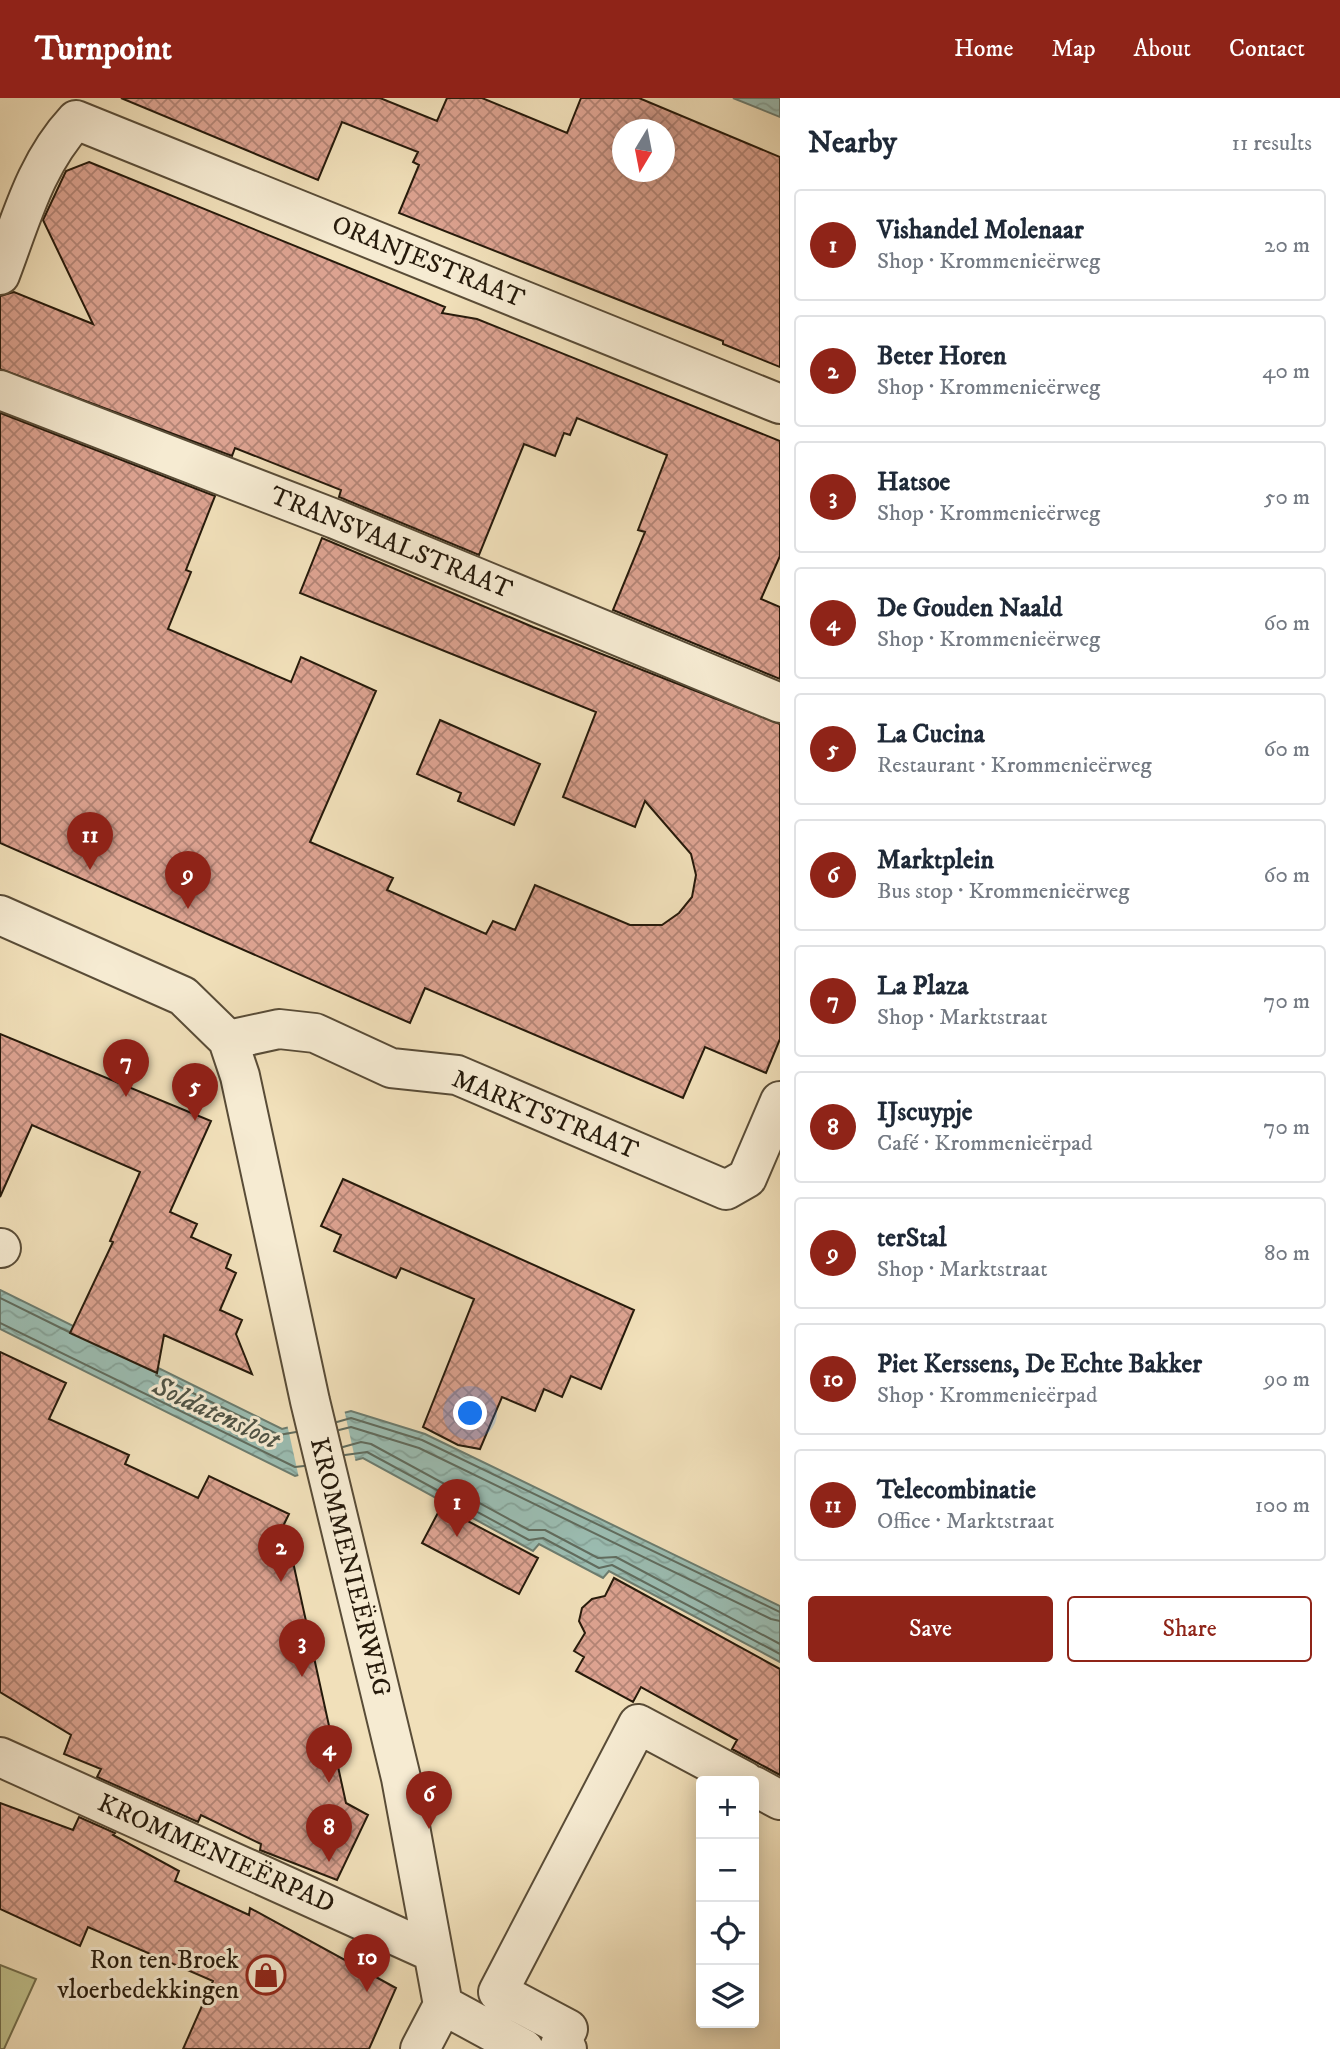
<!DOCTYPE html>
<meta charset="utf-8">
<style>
body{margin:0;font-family:"IM FELL DW Pica",serif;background:#f6f6f7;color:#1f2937}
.controls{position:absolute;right:21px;bottom:21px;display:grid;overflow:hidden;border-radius:7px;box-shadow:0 4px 18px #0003}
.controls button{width:63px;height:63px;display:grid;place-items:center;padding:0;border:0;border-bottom:2px solid #e0e1e3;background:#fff;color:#1f2937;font:35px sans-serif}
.compass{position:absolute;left:612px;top:21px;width:63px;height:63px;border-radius:50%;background:#fff;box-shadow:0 4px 18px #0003;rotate:190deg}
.you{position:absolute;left:471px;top:1316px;width:24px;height:24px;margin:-18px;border:5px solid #fff;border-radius:50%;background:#1a73e8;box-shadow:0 0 0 10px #1a73e833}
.badge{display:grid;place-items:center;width:46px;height:46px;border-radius:50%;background:#8f2418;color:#fff;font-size:23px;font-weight:700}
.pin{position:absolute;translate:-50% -58px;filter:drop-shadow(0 2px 4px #0008)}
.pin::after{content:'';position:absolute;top:37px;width:24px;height:21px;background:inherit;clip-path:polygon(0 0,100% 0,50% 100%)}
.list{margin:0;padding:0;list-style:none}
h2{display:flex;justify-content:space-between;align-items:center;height:91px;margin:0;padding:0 28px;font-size:30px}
h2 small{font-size:23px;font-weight:400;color:#747a83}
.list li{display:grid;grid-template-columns:46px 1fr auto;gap:21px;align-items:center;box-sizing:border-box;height:112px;margin:0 14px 14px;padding:0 14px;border:2px solid #e0e1e3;border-radius:7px}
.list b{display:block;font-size:26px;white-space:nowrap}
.list p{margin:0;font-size:23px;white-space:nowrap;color:#747a83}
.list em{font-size:23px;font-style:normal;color:#747a83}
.actions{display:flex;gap:14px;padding:21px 28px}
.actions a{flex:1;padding:16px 0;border:2px solid #8f2418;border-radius:7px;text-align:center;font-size:24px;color:#8f2418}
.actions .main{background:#8f2418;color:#fff}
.icon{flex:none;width:38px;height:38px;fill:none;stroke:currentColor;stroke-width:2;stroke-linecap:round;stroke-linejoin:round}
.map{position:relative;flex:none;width:780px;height:1951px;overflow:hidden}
header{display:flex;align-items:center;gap:42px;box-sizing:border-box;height:98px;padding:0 35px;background:#8f2418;color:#fff}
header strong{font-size:33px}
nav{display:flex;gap:38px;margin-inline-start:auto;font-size:24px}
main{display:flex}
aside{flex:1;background:#fff}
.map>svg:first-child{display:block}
</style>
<header>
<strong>Turnpoint</strong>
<nav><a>Home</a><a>Map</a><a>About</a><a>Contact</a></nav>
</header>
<main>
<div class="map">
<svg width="780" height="1951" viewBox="0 0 780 1951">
<defs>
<pattern id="water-waves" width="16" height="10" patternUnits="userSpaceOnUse" patternTransform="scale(1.75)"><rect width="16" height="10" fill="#9bbdb2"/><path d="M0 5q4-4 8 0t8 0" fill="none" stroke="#85a298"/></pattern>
<pattern id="building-cross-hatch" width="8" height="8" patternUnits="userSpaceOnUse" patternTransform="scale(1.75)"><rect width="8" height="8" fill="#dda391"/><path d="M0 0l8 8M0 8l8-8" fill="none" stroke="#b38475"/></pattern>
</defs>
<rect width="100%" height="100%" fill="#f1e0ba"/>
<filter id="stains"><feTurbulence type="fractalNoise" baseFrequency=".00286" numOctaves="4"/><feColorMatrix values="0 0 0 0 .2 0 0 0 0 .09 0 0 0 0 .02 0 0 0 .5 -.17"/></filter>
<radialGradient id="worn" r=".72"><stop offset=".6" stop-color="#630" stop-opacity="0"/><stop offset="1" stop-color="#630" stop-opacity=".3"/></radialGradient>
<!-- green -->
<path fill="#c0c18c" stroke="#736e4c" stroke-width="2" d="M0,1867l36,14 -32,70h-4z"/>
<!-- water -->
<path fill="url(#water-waves)" stroke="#6c7c6f" stroke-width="2" d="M733,0h47v19z
M0,1192l282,139 69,-18 74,23 355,172v56l-171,-91 -6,7 -64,-34 -6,7 -170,-93 -68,18 -295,-147z"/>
<!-- pier -->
<path fill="#f1e0ba" d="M344,1311l12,54 -57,15 -12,-54z"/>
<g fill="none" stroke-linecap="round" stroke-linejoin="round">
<!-- shore -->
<path stroke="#606c5e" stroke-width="2" d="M0,1200l69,34
M0,1225l295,144 9,-1
M156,1277l123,60 17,-3
M337,1324l14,-4 71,22 358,172
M339,1332l12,-3 68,21 352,171 9,2
M343,1349l18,-5 10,2 158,86h16l53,28 18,-1 164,87
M345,1357l22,-3 162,88 14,-2 56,30 13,-3 168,89"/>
</g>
<!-- building -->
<path fill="url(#building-cross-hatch)" stroke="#261a0b" stroke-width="2" fill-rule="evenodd" d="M121,0h259l57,23 10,-23h35l85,35 14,-35h58l141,59v210l-57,-23v-3l-324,-128 20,-48 -6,-3 5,-10 -76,-30 -24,58zM622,32h42v42h-42z
M89,64l356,145 -3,6 35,6 303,122v115l-19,43 19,8v72l-167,-69 32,-78 -7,-2 29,-75 -90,-37 -7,17 -6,-2 -9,23 -31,-12 -45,111 -140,-58 2,-7 -106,-42 -3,8 -232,-87v-73l14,-4 79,32 -50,-104 23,-49z
M0,315l215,83 -29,74 5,2 -23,57 123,53 10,-25 75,34 -66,151 83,36 -6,12 99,44 7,-13 22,9 20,-45 95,40h32l17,-12 13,-16 4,-22 -5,-21 -46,-53 -10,26 -72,-30 33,-85 -296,-119 22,-55 211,89 247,97v315l-14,34 -61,-26 -22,51 -258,-110 -15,35 -410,-180z
M440,622l100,44 -26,61 -56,-24 3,-8 -44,-19z
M0,936l211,87 -41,91 27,12 -6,13 40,18 -5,13 10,5 -16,37 22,10 -6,14 16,40 -88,-39 -7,38 -87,-40 43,-91 -3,-1 30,-69 -108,-47 -32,72z
M343,1081l291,131 -33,79 -30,-13 -9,21 -18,-8 -9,22 -33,-14 -22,52 -22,-4 -35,-18 51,-128 -73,-31 -5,10 -62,-27 7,-16 -20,-9z
M0,1254l66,31 -17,36 80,36 -4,9 73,34 11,-22 80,38 -18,37 22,11 53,241 22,12 -31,65 -77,-30 1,-6 -60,-29 -3,7 -101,-45 4,-8 -37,-15 7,-19 -71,-43z
M441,1409l97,51 -19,36 -97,-51z
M614,1480l166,91v106l-48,-26 5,-9 -96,-53 -8,15 -57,-31 8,-14 -10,-6 11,-18 -6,-12 3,-13 10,-9 13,-3z
M0,1705l73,27 6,-13 36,16 -2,2 66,36 -4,10 74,34 1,-7 146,80 -27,61h-186l30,-68 -125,-54 -8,19 -80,-37z"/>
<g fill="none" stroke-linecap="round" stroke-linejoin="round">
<!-- minor casing -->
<g stroke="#594c37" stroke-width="42">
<path id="minor" d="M0,177c21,-55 35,-111 76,-155l704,284
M0,292l335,129 445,184
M0,817l183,81 45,44 12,36 70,325 91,377 42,227
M228,942l51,-11 36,4 76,35 66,7 269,115 21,-12 33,-77
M0,1150h1
M0,1659l432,195
M754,1688l26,14
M443,1907l81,44
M420,1951l23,-44
M567,1951l-7,-4 8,-16 -70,-37 140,-268 107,57"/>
</g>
<!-- minor -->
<use href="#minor" stroke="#f6ebd2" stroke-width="38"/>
</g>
<!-- icons -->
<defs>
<g id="shop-ring" transform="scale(2.0125)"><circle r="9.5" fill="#f6ebd2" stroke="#8f2418" stroke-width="1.5"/><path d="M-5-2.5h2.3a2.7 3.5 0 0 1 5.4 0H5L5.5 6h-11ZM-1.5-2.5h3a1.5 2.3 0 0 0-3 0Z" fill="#8f2418"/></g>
</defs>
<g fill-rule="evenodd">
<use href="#shop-ring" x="266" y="1877"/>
</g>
<g text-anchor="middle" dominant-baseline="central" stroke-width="6" stroke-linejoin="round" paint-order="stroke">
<!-- street labels -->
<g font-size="26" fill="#261a0b" stroke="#f6ebd2">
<text transform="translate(428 164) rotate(22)">ORANJESTRAAT</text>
<text transform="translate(391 445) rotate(22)">TRANSVAALSTRAAT</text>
<text transform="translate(545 1017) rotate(22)">MARKTSTRAAT</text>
<text transform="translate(350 1469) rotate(76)">KROMMENIEËRWEG</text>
<text transform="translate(216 1756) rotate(24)">KROMMENIEËRPAD</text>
</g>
<!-- poi labels -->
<g font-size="26" fill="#261a0b" stroke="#f6ebd2" text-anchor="end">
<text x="239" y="1862">Ron ten Broek<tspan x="239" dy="30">vloerbedekkingen</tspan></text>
</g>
<!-- water labels -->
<g font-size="28" font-style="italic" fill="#4f5345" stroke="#f6ebd2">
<text transform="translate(216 1315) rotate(25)">Soldatensloot</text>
</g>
</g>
<rect width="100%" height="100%" filter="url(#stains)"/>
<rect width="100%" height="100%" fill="url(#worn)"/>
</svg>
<div class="controls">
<button>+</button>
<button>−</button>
<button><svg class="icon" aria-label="locate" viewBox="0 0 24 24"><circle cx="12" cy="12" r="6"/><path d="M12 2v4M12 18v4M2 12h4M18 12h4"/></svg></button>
<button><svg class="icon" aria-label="layers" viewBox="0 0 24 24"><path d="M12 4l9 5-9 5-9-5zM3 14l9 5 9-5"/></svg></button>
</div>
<svg class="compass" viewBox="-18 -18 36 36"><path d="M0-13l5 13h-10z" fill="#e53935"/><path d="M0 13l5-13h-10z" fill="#747a83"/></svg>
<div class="you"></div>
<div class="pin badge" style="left:457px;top:1439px">1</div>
<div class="pin badge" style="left:281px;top:1484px">2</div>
<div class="pin badge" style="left:302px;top:1579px">3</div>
<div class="pin badge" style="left:329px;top:1685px">4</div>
<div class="pin badge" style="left:195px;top:1023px">5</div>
<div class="pin badge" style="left:429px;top:1731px">6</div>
<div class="pin badge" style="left:126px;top:999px">7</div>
<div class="pin badge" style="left:329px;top:1764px">8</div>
<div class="pin badge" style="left:188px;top:811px">9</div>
<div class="pin badge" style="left:367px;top:1894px">10</div>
<div class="pin badge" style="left:90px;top:772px">11</div>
</div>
<aside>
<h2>Nearby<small>11 results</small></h2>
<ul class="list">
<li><span class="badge">1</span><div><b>Vishandel Molenaar</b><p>Shop · Krommenieërweg</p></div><em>20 m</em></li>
<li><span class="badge">2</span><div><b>Beter Horen</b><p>Shop · Krommenieërweg</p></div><em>40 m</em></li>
<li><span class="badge">3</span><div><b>Hatsoe</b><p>Shop · Krommenieërweg</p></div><em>50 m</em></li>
<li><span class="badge">4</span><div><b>De Gouden Naald</b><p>Shop · Krommenieërweg</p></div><em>60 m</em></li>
<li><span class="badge">5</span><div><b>La Cucina</b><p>Restaurant · Krommenieërweg</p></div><em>60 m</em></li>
<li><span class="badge">6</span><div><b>Marktplein</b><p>Bus stop · Krommenieërweg</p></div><em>60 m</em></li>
<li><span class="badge">7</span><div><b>La Plaza</b><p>Shop · Marktstraat</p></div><em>70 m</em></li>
<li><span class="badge">8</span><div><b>IJscuypje</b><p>Café · Krommenieërpad</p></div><em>70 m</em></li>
<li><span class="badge">9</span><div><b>terStal</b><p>Shop · Marktstraat</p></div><em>80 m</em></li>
<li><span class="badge">10</span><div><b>Piet Kerssens, De Echte Bakker</b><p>Shop · Krommenieërpad</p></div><em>90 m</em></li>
<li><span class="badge">11</span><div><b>Telecombinatie</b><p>Office · Marktstraat</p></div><em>100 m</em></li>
</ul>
<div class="actions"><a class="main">Save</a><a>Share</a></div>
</aside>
</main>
